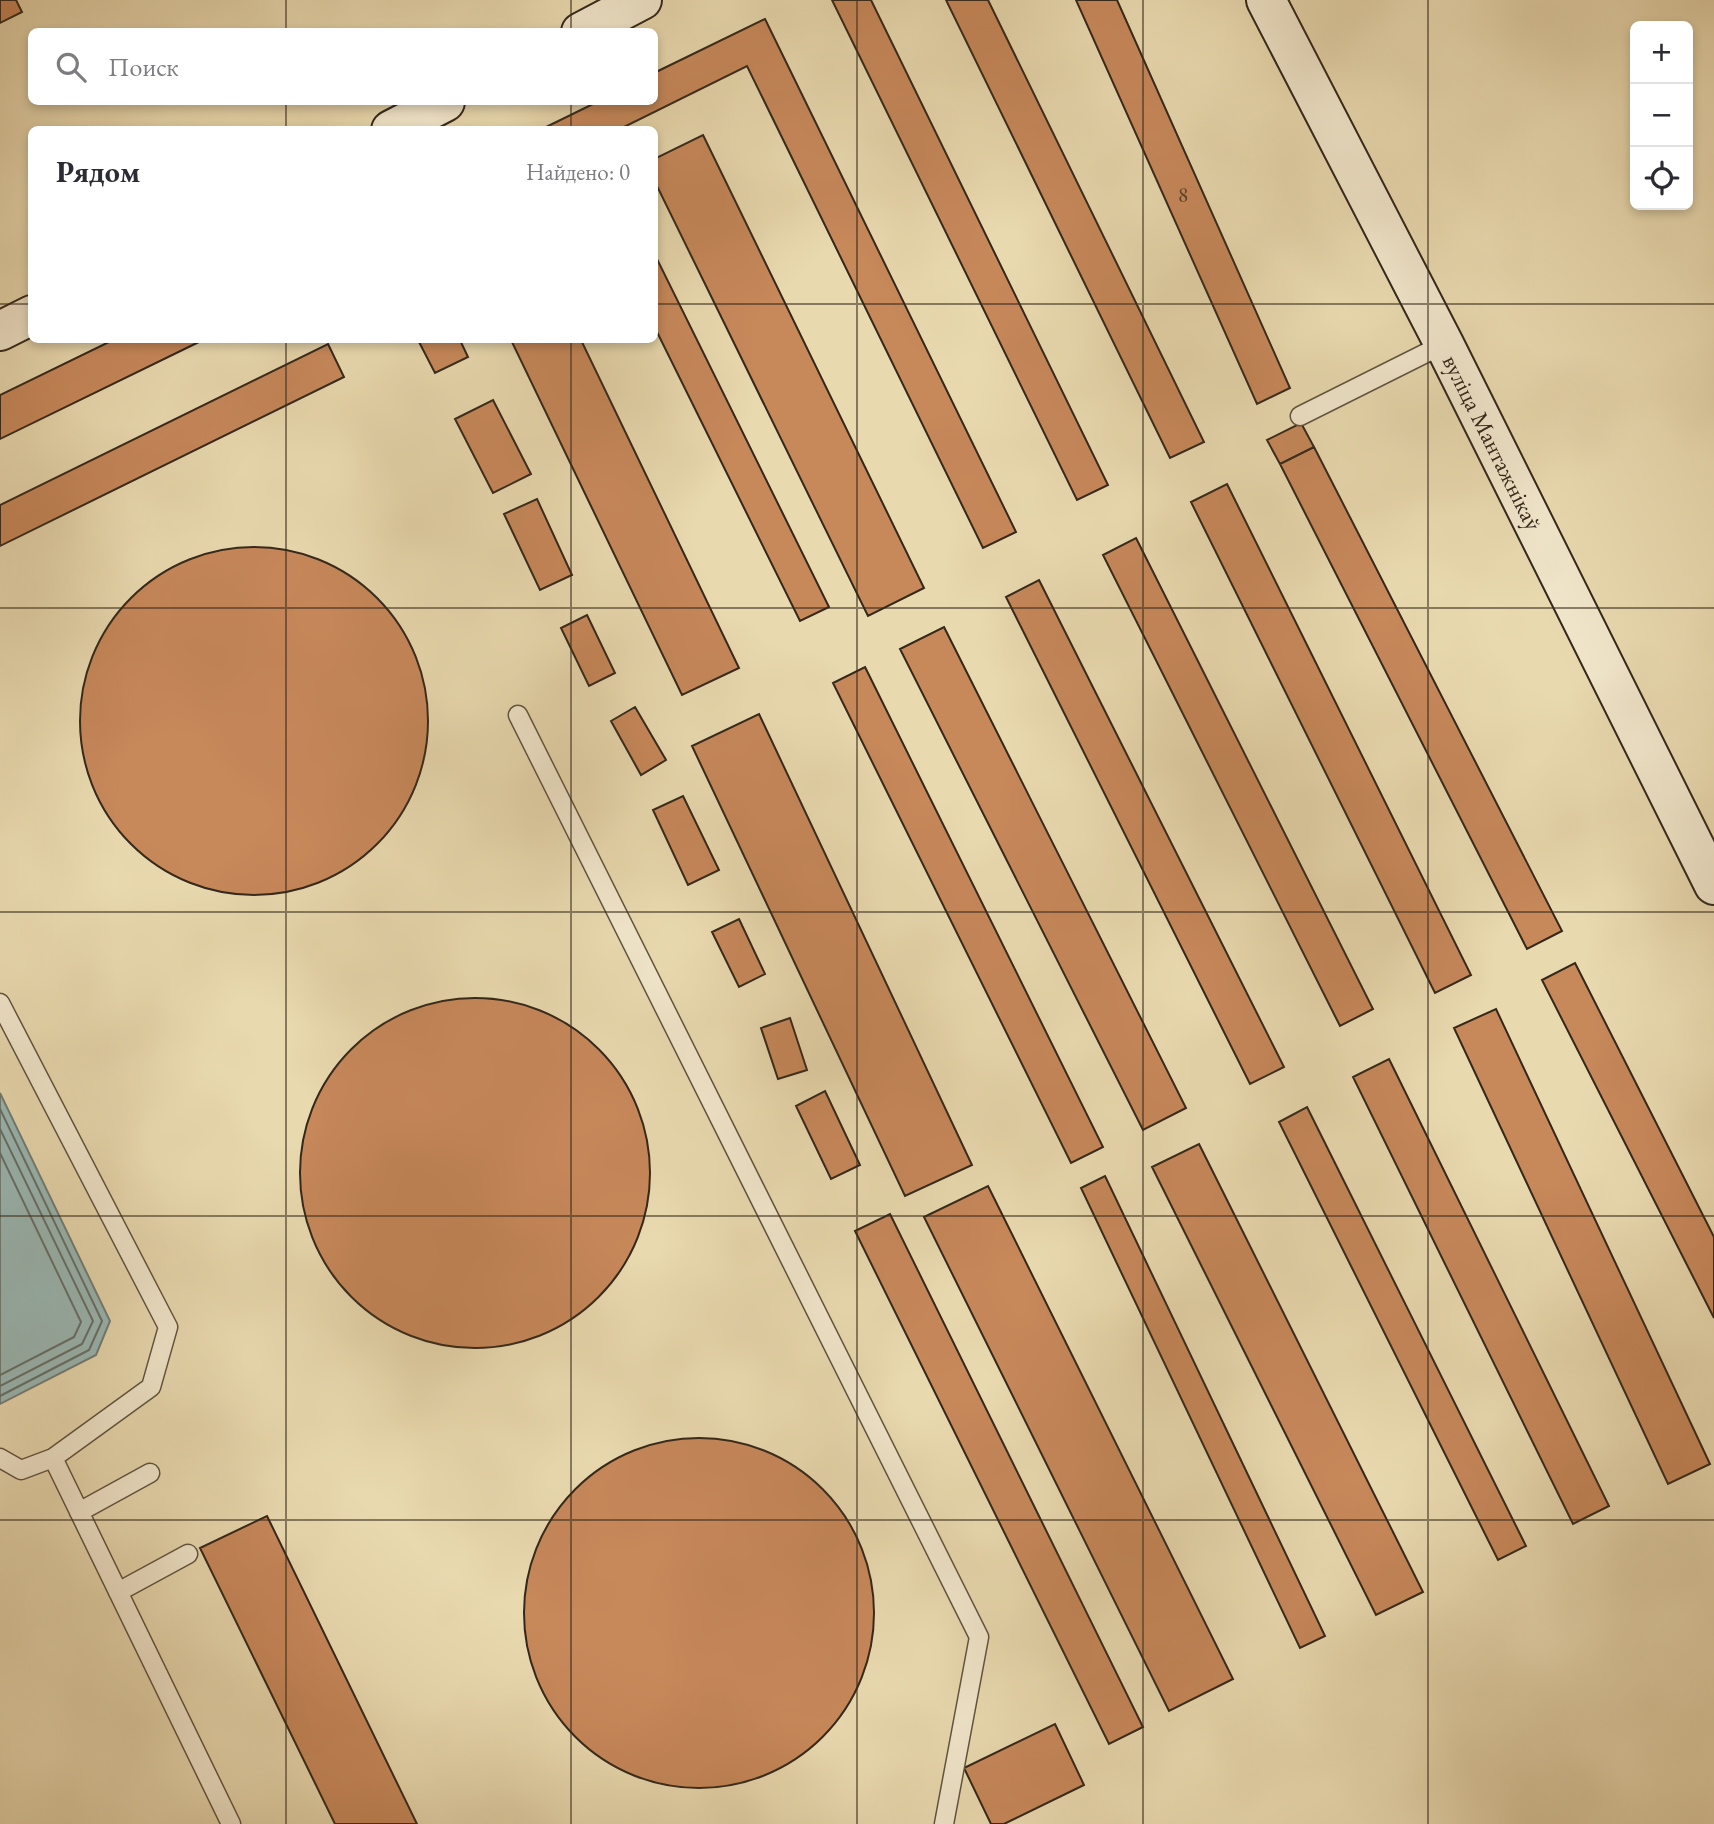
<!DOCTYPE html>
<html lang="ru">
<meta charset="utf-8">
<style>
body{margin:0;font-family:"EB Garamond",serif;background:#f2f2f3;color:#2b2b33}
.controls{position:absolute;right:21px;top:21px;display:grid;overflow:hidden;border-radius:10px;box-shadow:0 4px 10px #0003}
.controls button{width:63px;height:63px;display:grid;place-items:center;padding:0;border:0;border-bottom:2px solid #e1e1e2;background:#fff;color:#2b2b33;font:35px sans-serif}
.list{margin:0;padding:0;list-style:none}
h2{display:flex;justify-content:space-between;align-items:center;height:91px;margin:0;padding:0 28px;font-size:30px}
h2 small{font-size:23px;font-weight:400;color:#7c7c81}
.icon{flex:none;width:38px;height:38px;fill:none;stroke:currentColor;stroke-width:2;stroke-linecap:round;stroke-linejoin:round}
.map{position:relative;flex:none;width:1714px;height:1824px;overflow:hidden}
.search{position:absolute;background:#fff;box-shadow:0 4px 10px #0003;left:28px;top:28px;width:630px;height:77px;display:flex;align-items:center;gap:18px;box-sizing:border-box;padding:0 24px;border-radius:10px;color:#7c7c81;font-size:26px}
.panel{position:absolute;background:#fff;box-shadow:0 4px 10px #0003;left:28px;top:126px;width:630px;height:217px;border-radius:10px}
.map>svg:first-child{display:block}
</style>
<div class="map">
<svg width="1714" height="1824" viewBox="0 0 1714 1824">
<rect width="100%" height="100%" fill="#e9d9af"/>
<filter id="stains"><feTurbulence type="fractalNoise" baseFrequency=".00286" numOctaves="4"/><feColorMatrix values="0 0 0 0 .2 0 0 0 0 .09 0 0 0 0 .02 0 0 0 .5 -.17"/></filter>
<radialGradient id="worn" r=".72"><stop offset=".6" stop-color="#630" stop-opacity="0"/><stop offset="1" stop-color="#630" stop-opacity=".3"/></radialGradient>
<!-- water -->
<path fill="#9ab8b4" stroke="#717e77" stroke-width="2" d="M0,1093l110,228 -14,34 -96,49z"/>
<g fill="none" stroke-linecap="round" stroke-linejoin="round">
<!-- shore -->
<path stroke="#677068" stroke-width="2" d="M0,1109l102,212 -13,29 -89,46
M0,1129l93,192 -11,23 -82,42
M0,1153l81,169 -7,15 -74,38"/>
</g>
<!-- building -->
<path fill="#c7885a" stroke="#34281b" stroke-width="2" d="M0,0h16l6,12 -22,11z
M832,0h39l237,485 -31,15z
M946,0h42l216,442 -34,16z
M1076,0h41l173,388 -33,16z
M765,19l251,513 -33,16 -236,-482 -129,64h-78l57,-28h57v-29z
M703,135l221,453 -56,28 -214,-436v-21z
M654,253l175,354 -29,14 -146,-295z
M113,340h90l-203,99v-44z
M418,340h42l8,17 -33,16z
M511,340h70l158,328 -57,27z
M328,344l16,33 -344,169v-41z
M493,400l38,74 -38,19 -38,-74z
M1301,423l13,24 -34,17 -13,-24z
M1314,447l248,484 -35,18 -247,-485z
M1227,484l244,491 -36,18 -244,-491z
M537,499l35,76 -32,15 -36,-76z
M1136,538l237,471 -33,17 -237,-471z
M80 721a174 174 0 1 1 348 0a174 174 0 1 1-348 0Z
M1039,580l245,487 -34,17 -244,-487z
M587,615l28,58 -26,13 -28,-58z
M944,627l242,481 -43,22 -243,-481z
M865,667l238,480 -32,16 -238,-480z
M635,707l31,53 -25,15 -30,-54z
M759,714l213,451 -67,31 -213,-450z
M683,796l36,74 -31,15 -35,-75z
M739,919l26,55 -26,13 -27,-55z
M1575,963l139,274v81l-172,-338z
M300 1173a175 175 0 1 1 350 0a175 175 0 1 1-350 0Z
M1496,1009l214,455 -42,20 -214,-456z
M790,1018l17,52 -29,9 -17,-51z
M1389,1059l220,447 -36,18 -220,-447z
M825,1091l35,74 -29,14 -35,-73z
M1307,1107l219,439 -28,14 -219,-438z
M1199,1144l224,448 -47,23 -224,-448z
M1105,1176l220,460 -25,12 -219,-460z
M988,1186l245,493 -64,32 -245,-494z
M890,1214l253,513 -34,17 -254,-513z
M524 1613a175 175 0 1 1 350 0a175 175 0 1 1-350 0Z
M267,1516l150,308h-82l-135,-276z
M1055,1724l29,61 -80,39h-13l-27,-56z"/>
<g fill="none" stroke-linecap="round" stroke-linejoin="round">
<!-- lane casing -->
<g stroke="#615440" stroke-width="21">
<path id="lane" d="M1300,416l144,-72
M518,715l461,922 -35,187
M0,1003l168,324 -17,60 -98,71 -32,12 -21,-12
M53,1458l178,366
M79,1512l71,-39
M118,1592l70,-38"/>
</g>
<!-- secondary casing -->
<g stroke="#34281b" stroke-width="42">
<g id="secondary">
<path id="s1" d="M1266,0l178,344 270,541"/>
<path d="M581,32l61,-32"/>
<path d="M391,130l54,-28"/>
<path d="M0,331l32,-16"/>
</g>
</g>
<!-- lane -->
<use href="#lane" stroke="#f1e6cb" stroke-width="18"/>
<!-- secondary -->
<use href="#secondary" stroke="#f1e6cb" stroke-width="38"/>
</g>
<!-- grid -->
<path fill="none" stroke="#34281b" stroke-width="2" stroke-opacity="0.55" d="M286,0v32M571,0v32M857,0v1824M1143,0v1824M1428,0v1824M286,102v28M571,102v28M0,304h32M654,304h1060M286,340v1484M571,340v1484M0,608h1714M0,912h1714M0,1216h1714M0,1520h1714"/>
<g text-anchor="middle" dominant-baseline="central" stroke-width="5" stroke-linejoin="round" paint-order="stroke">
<!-- number labels -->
<g font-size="21" fill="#59402b">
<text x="1183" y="194">8</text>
</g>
<!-- street labels -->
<g font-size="24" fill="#34281b" stroke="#f1e6cb">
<text stroke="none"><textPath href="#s1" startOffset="497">вуліца Мантажнікаў</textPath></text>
</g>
</g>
<rect width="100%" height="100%" filter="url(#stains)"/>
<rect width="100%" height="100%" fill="url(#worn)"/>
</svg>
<div class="controls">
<button>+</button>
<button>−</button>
<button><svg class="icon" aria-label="locate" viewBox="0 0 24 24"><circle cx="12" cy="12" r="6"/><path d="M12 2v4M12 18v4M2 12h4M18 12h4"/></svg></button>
</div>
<div class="search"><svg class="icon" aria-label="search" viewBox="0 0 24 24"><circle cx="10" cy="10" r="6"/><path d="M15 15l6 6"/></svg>Поиск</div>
<section class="panel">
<h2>Рядом<small>Найдено: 0</small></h2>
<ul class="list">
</ul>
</section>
</div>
